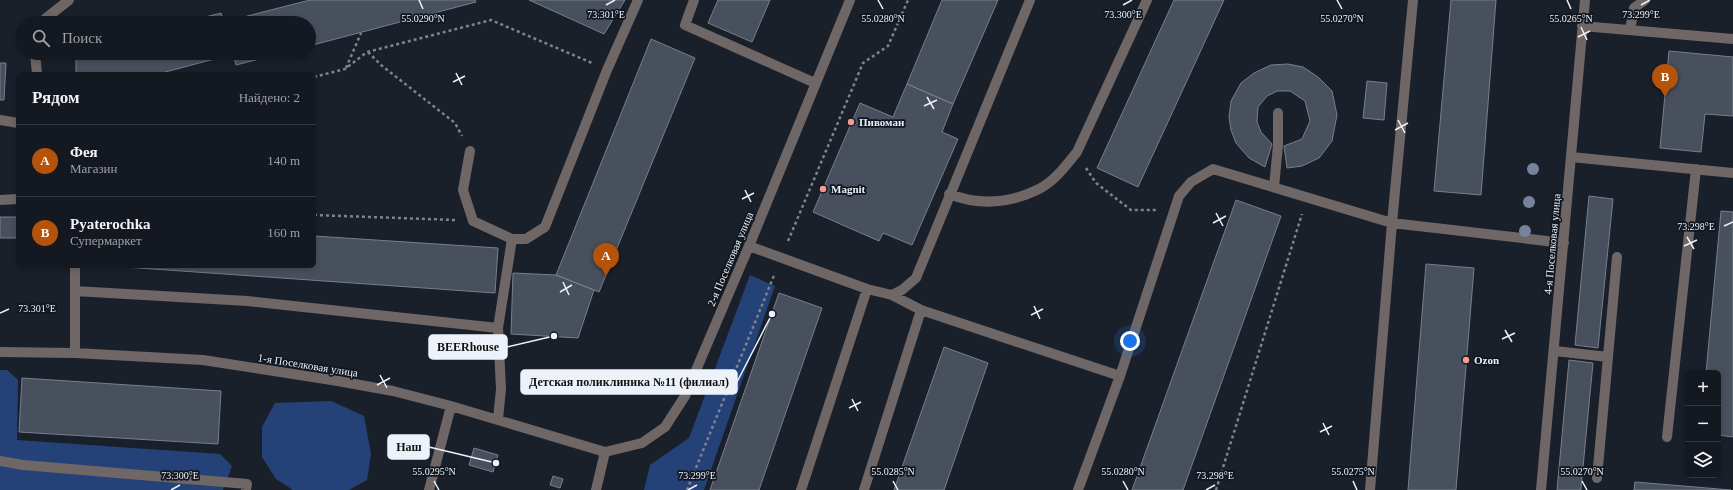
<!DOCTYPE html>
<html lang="ru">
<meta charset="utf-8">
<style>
body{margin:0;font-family:"Times New Roman",serif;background:#21252d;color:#f1f3f6}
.controls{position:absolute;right:12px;bottom:12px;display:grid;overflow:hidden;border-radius:6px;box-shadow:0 2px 6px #0003}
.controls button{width:36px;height:36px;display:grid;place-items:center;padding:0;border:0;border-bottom:1px solid #33373e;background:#141820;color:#f1f3f6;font:20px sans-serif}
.you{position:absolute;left:1130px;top:341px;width:14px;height:14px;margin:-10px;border:3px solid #fff;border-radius:50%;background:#1a73e8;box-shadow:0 0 0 6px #1a73e833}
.badge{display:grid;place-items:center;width:26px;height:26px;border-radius:50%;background:#b45309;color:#fff;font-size:13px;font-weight:700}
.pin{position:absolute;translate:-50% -33px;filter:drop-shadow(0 1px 2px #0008)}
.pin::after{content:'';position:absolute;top:21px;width:14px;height:12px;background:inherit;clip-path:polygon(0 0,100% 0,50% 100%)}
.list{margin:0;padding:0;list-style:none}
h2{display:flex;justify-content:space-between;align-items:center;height:52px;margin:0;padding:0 16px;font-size:17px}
h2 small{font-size:13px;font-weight:400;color:#9da0a5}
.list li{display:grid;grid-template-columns:26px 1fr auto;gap:12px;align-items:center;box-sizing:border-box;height:72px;padding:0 16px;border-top:1px solid #33373e}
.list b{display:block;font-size:15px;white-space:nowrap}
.list p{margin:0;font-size:13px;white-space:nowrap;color:#9da0a5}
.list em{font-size:13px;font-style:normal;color:#9da0a5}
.icon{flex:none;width:22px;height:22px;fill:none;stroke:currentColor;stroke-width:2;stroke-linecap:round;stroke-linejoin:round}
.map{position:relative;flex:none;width:1733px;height:490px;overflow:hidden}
.search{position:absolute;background:#141820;box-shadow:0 2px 6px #0003;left:16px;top:16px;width:300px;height:44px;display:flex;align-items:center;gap:10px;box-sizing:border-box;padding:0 14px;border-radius:22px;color:#9da0a5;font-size:15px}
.panel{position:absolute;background:#141820;box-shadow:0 2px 6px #0003;left:16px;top:72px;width:300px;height:196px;border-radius:6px}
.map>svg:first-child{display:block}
</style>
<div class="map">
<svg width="1733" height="490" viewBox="0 0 1733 490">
<rect width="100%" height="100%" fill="#1a202a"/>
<!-- green -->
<path fill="#254278" d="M750,275l25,11 -71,204h-60l6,-25 39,-27z
M0,370h7l11,10 -1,60 203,14 12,12 -9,24h-223z
M331,401l33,15 7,38 -4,26 -18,10h-56l-17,-11 -14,-22v-30l13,-24z"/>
<!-- building -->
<path fill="#49505d" stroke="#777f8c" d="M310,0h165l1,2 -167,44v-23h-127l39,-10 3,9z
M529,0h96l-21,34z
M718,0h52l-18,42 -44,-19z
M942,0h56l-45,104 -46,-20z
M1174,0h50l-86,187 -41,-19z
M1451,0h45l-15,195 -47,-4z
M651,39l44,19 -96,234 -43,-17z
M1669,51l64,6v59l-28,-2 -4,38 -41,-4z
M76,53h207l-47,12 -3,-11 -75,20h-82z
M0,63h6l-2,37h-4z
M1288,64l15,3 15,10 14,14 5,24 -5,26 -13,17 -17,8 -15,2 -3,-22 18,-7 8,-18 -5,-20 -15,-10h-13l-10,5 -9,11 -1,15 4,10 11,12 -7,23 -16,-9 -13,-15 -5,-13 -2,-13 2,-16 10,-18 13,-10 17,-8z
M1367,81l20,2 -3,37 -21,-2z
M907,84l46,20 -11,28 16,7 -46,106 -29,-12 -4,8 -66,-29 47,-109 33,14z
M1589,196l24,3 -15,149 -23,-3z
M1236,200l45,16 -98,274h-51z
M17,206h1v53l-1,-21h-17v-21h17z
M1721,211l12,1v225l-15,-2v-62h-12z
M314,236l184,12 -3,45 -385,-27h204z
M1426,264l48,4 -18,222h-48z
M513,273l43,2 38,15 -16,48 -67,-4z
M779,293l43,15 -63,182h-49z
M944,347l44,16 -44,127h-50z
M1569,360l24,3 -12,125v2h-24z
M22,378l199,13 -3,53 -199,-12z
M474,448l24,7 -5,17 -24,-7z
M553,476l10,3 -3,9 -10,-3z
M1635,482l96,8h-97z"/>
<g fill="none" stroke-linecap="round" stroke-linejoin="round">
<!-- path -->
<path stroke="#7e838c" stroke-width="2.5" stroke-dasharray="3 3" stroke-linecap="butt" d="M368,52l13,13 74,58 7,13
M346,68l15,-35
M314,77l31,-8 22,-17 124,-32 101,43
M1086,168l10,15 35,27h25
M314,215l141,5
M788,241l75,-178 25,-17 20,-46
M687,490l88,-217
M1216,490l86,-276"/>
<!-- minor -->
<path stroke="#6e6766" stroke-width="10" d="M694,0l-9,25 130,58
M44,23l1,-4 24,-19
M1582,26l151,13
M1630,30l4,-22 11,-8
M35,53l2,21
M0,120l18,3
M470,151l-7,39 10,31 39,18h14l19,-12 62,-157 31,-70
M1571,157l162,16
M1274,187l4,-42v-32
M949,194c31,12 60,10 90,-5 16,-8 27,-24 38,-37l70,-152
M0,200l18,-1
M749,246l118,43 25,6 29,15 199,66
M75,266v87
M75,291l172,10 251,27
M892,295l10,-5 14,-12 114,-278
M1555,351l53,6
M0,352l75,1 128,7 135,21 55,10 58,15 154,46
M498,419l3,-30 -3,-61 14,-89
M1667,437l29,-268
M605,452l37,-9 23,-16 20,-31 64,-150 101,-246
M0,461l23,4 224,19 -1,6
M1597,478l20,-221
M429,490l22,-84
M596,490l9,-38
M801,490l66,-201
M864,490l57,-180
M1078,490l42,-114 59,-180 12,-14 22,-13 179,54 172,20
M1370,490l22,-267 21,-223
M1541,490l44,-490"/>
</g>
<!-- trees -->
<g fill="#75849c">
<circle cx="1533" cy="169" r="6"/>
<circle cx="1529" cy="202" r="6"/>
<circle cx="1525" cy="231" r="6"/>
</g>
<!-- ticks -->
<path fill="none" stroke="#edf1f9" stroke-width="1.5" d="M419,0l4,9M878,0l5,9M1337,0l5,9M1567,0l4,9M606,5l9,-5M1123,5l9,-5M1641,5l9,-5M1581,27l6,13M1578,37l12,-6M456,73l6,12M453,82l12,-6M927,97l7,12M924,106l13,-6M1398,120l7,13M1395,130l13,-7M745,190l6,12M742,199l12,-6M1216,213l7,13M1213,223l13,-7M1724,226l9,-4M1687,237l7,12M1684,246l13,-6M563,282l6,13M560,292l12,-7M1034,306l6,13M0,313l9,-4M1031,315l12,-6M1505,330l7,12M1502,339l13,-6M380,375l7,13M377,385l13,-7M852,399l6,12M849,408l12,-6M1323,423l6,12M1320,432l12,-6M434,481l5,9M893,481l5,9M1123,481l5,9M1353,481l4,9M1582,481l5,9M171,490l9,-5M688,490l9,-5M1206,490l9,-5"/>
<!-- markers -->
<g fill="#f59c92" stroke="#111720" stroke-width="1.5">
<circle cx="851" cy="122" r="4"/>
<circle cx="823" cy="189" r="4"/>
<circle cx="1466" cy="360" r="4"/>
</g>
<g text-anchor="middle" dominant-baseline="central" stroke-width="3.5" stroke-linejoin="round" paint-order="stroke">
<!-- poi labels -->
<g font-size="11" font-weight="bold" fill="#edf1f9" stroke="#111720" text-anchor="start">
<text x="859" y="122">Пивоман</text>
<text x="831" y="189">Magnit</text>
<text x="1474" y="360">Ozon</text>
</g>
<!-- street labels -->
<g font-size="11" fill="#edf1f9" stroke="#111720">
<text transform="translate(1552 244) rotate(-85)">4-я Поселковая улица</text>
<text transform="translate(730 259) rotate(-67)">2-я Поселковая улица</text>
<text transform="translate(308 365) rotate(9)">1-я Поселковая улица</text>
</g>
</g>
<g font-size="10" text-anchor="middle" fill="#edf1f9" stroke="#111720" stroke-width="3.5" stroke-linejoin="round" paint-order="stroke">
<text x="606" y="18">73.301°E</text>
<text x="1123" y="18">73.300°E</text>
<text x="1641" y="18">73.299°E</text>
<text x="423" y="22">55.0290°N</text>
<text x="883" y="22">55.0280°N</text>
<text x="1342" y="22">55.0270°N</text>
<text x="1571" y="22">55.0265°N</text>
<text x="1696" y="230">73.298°E</text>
<text x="37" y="312">73.301°E</text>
<text x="434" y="475">55.0295°N</text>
<text x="893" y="475">55.0285°N</text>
<text x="1123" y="475">55.0280°N</text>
<text x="1353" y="475">55.0275°N</text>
<text x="1582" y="475">55.0270°N</text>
<text x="180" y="479">73.300°E</text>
<text x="697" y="479">73.299°E</text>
<text x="1215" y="479">73.298°E</text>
</g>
<!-- callouts -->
<path fill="none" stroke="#edf1f9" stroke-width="1.5" d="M554 336L507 347M772 314L737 382M496 463L429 447"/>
<g fill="#edf1f9" stroke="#111720" stroke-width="1.5">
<circle cx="554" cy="336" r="4"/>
<circle cx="772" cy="314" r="4"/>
<circle cx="496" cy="463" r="4"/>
</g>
<g fill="#edf1f9" stroke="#edf1f9" stroke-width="1.5">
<rect x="429" y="335" width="78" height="24" rx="4"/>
<rect x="521" y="370" width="216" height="24" rx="4"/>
<rect x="388" y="435" width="41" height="24" rx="4"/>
</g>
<g font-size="12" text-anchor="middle" font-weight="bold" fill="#111">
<text x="468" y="351">BEERhouse</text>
<text x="629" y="386">Детская поликлиника №11 (филиал)</text>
<text x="409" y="451">Наш</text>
</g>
</svg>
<div class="controls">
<button>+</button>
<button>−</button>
<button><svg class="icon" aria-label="layers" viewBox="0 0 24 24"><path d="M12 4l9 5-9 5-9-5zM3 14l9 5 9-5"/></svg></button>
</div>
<div class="you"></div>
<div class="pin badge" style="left:606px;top:276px">A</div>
<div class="pin badge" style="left:1665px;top:97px">B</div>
<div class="search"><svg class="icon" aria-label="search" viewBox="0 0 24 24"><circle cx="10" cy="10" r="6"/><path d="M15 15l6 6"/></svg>Поиск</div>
<section class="panel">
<h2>Рядом<small>Найдено: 2</small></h2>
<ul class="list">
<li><span class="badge">A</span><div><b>Фея</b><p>Магазин</p></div><em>140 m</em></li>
<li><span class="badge">B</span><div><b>Pyaterochka</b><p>Супермаркет</p></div><em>160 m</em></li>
</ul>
</section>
</div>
